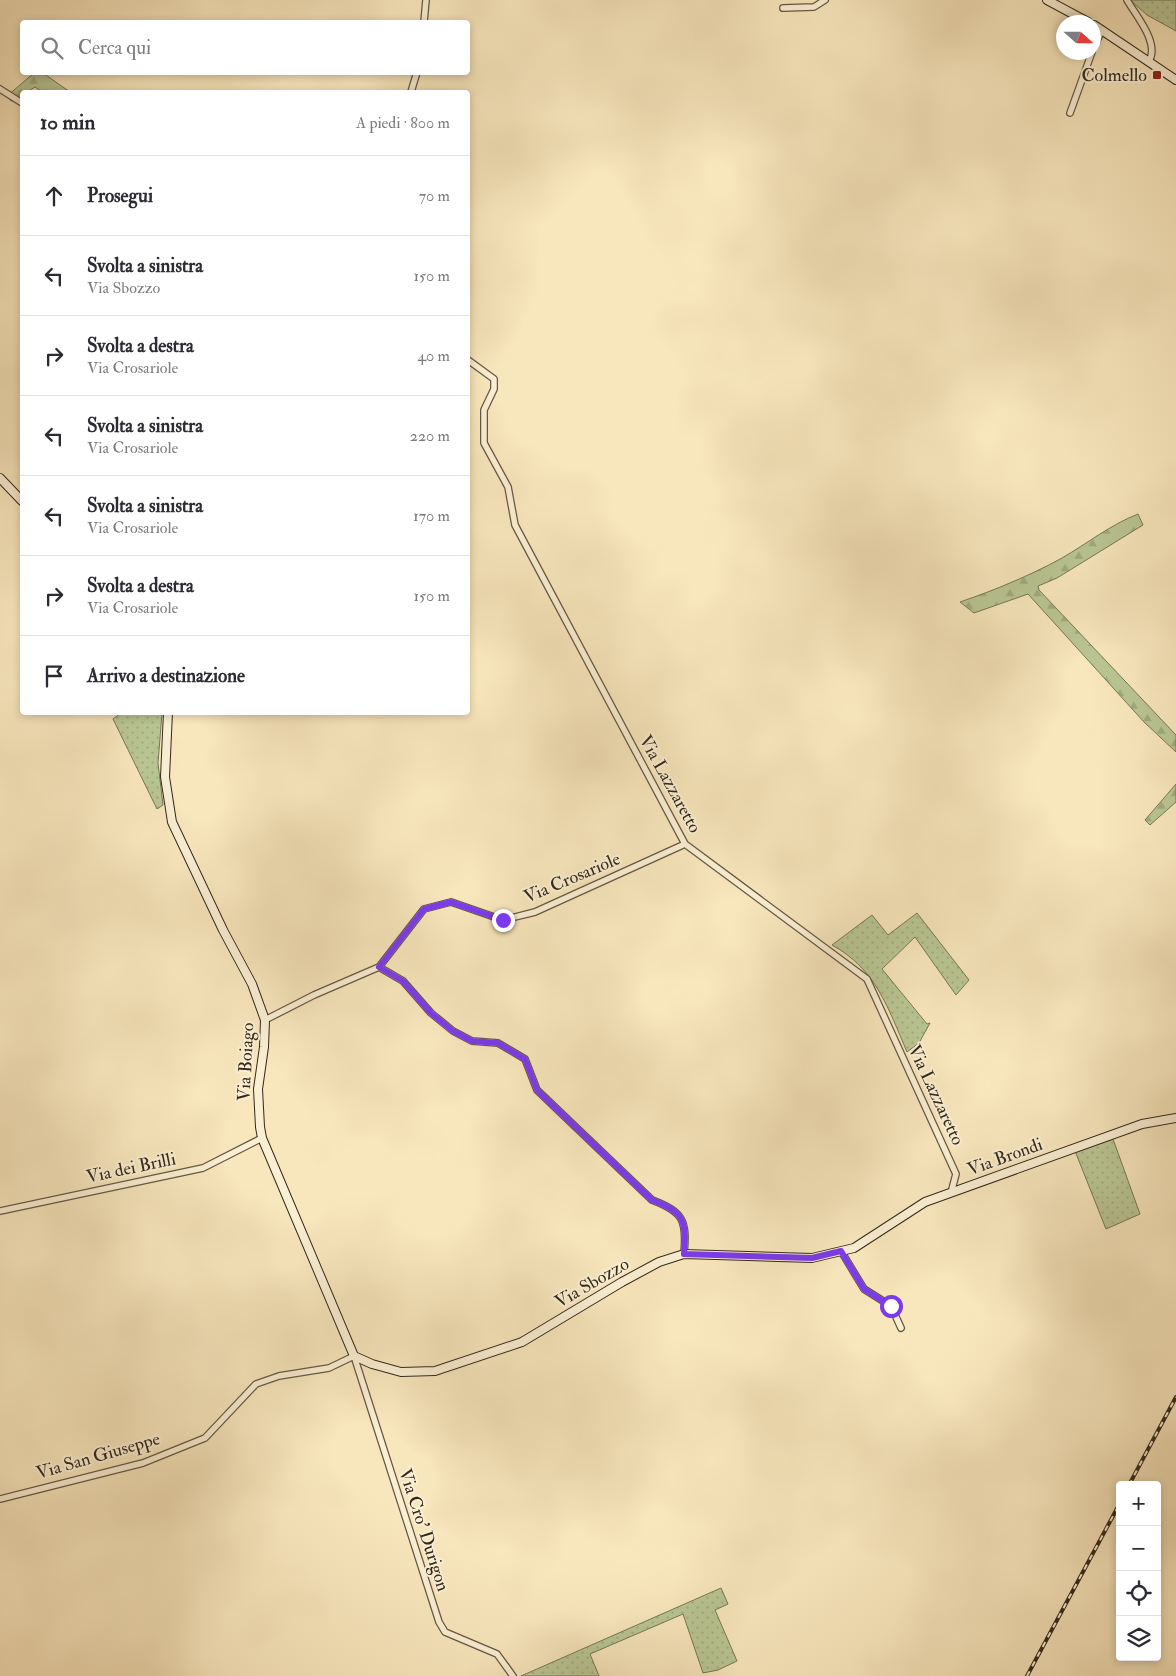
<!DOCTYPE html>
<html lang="it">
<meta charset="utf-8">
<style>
body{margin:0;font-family:"IM FELL Double Pica",serif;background:#f7f7f7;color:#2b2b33}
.controls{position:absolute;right:15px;bottom:15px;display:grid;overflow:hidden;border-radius:5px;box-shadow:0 2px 8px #0003}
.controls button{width:45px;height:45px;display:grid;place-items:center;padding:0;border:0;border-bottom:1px solid #e1e1e2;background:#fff;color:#2b2b33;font:25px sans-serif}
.compass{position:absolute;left:1056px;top:15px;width:45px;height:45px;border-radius:50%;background:#fff;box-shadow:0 2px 8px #0003;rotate:111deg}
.stop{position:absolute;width:15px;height:15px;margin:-11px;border:4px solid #7c3aed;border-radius:50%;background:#fff}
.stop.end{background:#7c3aed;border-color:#fff;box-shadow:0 1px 5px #0008}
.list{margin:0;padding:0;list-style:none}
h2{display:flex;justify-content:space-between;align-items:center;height:65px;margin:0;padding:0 20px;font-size:21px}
h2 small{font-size:16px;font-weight:400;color:#7c7c81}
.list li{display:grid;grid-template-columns:32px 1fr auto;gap:15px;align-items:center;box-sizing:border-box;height:80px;padding:0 20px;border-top:1px solid #e1e1e2}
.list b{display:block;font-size:19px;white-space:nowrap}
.list p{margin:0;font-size:16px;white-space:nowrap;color:#7c7c81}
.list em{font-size:16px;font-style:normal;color:#7c7c81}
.icon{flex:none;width:28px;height:28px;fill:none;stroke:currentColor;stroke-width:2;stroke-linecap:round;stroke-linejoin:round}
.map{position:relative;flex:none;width:1176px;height:1676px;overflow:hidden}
.search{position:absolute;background:#fff;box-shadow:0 2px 8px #0003;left:20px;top:20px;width:450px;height:55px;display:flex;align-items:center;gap:12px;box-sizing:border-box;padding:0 18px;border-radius:5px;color:#7c7c81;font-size:19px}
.panel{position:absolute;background:#fff;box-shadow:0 2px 8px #0003;left:20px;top:90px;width:450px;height:625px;border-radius:5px}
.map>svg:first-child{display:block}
</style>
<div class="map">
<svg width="1176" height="1676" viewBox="0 0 1176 1676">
<defs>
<pattern id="grass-dots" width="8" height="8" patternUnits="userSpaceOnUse" patternTransform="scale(1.25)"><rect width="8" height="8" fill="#b9c694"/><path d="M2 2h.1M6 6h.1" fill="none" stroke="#a0aa7f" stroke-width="1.8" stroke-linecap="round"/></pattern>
<pattern id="forest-firs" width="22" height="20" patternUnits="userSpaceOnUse" patternTransform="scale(1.25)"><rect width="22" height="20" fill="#b9c694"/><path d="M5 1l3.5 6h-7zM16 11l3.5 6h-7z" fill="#a0aa7f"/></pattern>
</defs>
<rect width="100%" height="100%" fill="#f8e6bc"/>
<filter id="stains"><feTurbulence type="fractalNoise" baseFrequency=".004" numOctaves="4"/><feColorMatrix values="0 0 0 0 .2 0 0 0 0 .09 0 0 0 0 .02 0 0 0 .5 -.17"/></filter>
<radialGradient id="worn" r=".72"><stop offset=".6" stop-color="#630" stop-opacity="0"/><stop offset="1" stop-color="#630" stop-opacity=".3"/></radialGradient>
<!-- grass -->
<path fill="url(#grass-dots)" stroke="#767758" d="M1130,0h46v31l-29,-16z
M121,713h41l-4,50 5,42 -6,4 -44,-90z
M917,913l52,67 -13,15 -41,-58 -33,32 45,55 3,-1 -11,20 -12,9c-19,-44 -31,-83 -75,-107l40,-30 16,20z
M1113,1139l27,75 -34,15 -31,-78z
M721,1588l7,16 -13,6 22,51 -19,9 -15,3 -20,-59 -93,40 9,22h-78z"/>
<!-- forest -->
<path fill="url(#forest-firs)" stroke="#767758" d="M34,73h9l27,19h-28l-7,-5 -8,5h-5l-1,7 -10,2 -4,-5z
M1138,514l5,11 -86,53 -19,8 1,4 137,145v17l-32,-30 -116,-128 -54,19 -14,-11c35,-12 69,-26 102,-44 26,-15 48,-33 76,-44z
M1176,784v18l-26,23 -5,-5z"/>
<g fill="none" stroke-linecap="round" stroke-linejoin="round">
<!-- street casing -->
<g stroke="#645843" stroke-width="8">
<path id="street" d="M1127,0c9,16 33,43 22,61
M783,8l31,-1 11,-7
M424,22l2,-22
M1094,47l8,-17
M0,89l22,14
M411,92l6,-20
M1070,113l22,-61
M468,360l26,19v10l-10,21v33l24,44 7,38 170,319 182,135 89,195 -5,19
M379,967l24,14 28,32 22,18 19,10 26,2 27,16 12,31 115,110c32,12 35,21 32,54
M265,1020l49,-25 65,-28 45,-58 27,-7 52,18 32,-8 150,-68
M0,1211l203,-43 59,-30
M841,1251l23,38 27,17 10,22
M0,1499l143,-36 62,-25 51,-54 23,-8 50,-8 25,-12 85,266 6,10 52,22 16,22"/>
</g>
<!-- secondary casing -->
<g stroke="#33281b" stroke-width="10">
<path id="secondary" d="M1047,0l41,22
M1094,25l82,55
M0,478l22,23
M168,712l-3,65 7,45 51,108 29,54 13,36 -1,27 -6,42 2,38 2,11 92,218 18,8 29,8 34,-1 87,-29 100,-60 37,-20 25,-8 128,4 42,-10 71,-46 217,-78 34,-6"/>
</g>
<!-- street -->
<use href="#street" stroke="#faefd3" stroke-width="5.5"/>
<!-- secondary -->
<use href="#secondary" stroke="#faefd3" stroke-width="8"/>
<!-- rail casing -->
<g stroke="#33281b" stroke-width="4">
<path id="rail" d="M1129,1485l47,-88
M1027,1676l93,-173"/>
</g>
<!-- rail -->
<use href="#rail" stroke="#faefd3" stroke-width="2" stroke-dasharray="5.5" stroke-linecap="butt"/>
</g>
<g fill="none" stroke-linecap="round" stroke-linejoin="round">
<!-- route -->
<path stroke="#7c3aed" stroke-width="6" d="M503,920l-52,-18 -27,7 -45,58 24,14 28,32 22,18 19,10 26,2 27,16 12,31 115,110c32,12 35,21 32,54l128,4 29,-7 23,38 27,17"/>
</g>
<!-- markers -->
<rect fill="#8f2418" stroke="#faefd3" stroke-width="2" x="1152" y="70" width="10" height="10" rx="2.5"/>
<g text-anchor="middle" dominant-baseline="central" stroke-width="4" stroke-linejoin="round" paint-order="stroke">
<!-- poi labels -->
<g font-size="18" fill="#33281b" stroke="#faefd3" text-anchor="end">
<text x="1147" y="75">Colmello</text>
</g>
<!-- street labels -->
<g font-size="18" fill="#33281b" stroke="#faefd3">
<text transform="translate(670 784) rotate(61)">Via Lazzaretto</text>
<text transform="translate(572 878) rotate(-23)">Via Crosariole</text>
<text transform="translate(246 1062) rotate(-87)">Via Boiago</text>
<text transform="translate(936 1095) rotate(65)">Via Lazzaretto</text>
<text transform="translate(1005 1157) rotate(-20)">Via Brondi</text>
<text transform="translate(131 1168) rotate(-12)">Via dei Brilli</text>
<text transform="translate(592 1283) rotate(-30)">Via Sbozzo</text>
<text transform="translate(98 1456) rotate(-16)">Via San Giuseppe</text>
<text transform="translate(424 1530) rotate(72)">Via Cro' Durigon</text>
</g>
</g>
<rect width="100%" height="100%" filter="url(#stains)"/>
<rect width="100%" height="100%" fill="url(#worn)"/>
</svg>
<div class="controls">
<button>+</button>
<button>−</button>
<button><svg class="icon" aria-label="locate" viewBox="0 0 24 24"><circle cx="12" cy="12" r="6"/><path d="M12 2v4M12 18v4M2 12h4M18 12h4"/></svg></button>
<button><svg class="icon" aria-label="layers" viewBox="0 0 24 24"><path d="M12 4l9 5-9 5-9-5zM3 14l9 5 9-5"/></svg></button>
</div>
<svg class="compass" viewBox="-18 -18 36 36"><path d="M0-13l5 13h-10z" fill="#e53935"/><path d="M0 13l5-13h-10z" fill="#7c7c81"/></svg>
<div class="stop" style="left:891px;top:1306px"></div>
<div class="stop end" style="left:503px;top:920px"></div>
<div class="search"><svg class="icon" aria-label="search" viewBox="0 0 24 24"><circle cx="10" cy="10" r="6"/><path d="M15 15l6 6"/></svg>Cerca qui</div>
<section class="panel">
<h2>10 min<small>A piedi · 800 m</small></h2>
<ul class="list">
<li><svg class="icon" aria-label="ahead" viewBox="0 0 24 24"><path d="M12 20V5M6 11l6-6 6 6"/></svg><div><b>Prosegui</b></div><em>70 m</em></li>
<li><svg class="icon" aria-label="left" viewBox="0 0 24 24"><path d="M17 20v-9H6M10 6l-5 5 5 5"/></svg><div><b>Svolta a sinistra</b><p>Via Sbozzo</p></div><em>150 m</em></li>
<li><svg class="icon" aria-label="right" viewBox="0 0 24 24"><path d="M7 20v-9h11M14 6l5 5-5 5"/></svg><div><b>Svolta a destra</b><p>Via Crosariole</p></div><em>40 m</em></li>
<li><svg class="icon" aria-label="left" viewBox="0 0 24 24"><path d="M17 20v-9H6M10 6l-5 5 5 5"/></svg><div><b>Svolta a sinistra</b><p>Via Crosariole</p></div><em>220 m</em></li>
<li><svg class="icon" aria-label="left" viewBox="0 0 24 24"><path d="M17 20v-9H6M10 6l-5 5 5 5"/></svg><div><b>Svolta a sinistra</b><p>Via Crosariole</p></div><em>170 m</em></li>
<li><svg class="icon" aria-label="right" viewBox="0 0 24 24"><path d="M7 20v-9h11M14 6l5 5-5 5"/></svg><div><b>Svolta a destra</b><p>Via Crosariole</p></div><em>150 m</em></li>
<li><svg class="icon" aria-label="arrive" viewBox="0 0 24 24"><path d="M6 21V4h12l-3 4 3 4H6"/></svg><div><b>Arrivo a destinazione</b></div></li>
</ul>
</section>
</div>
